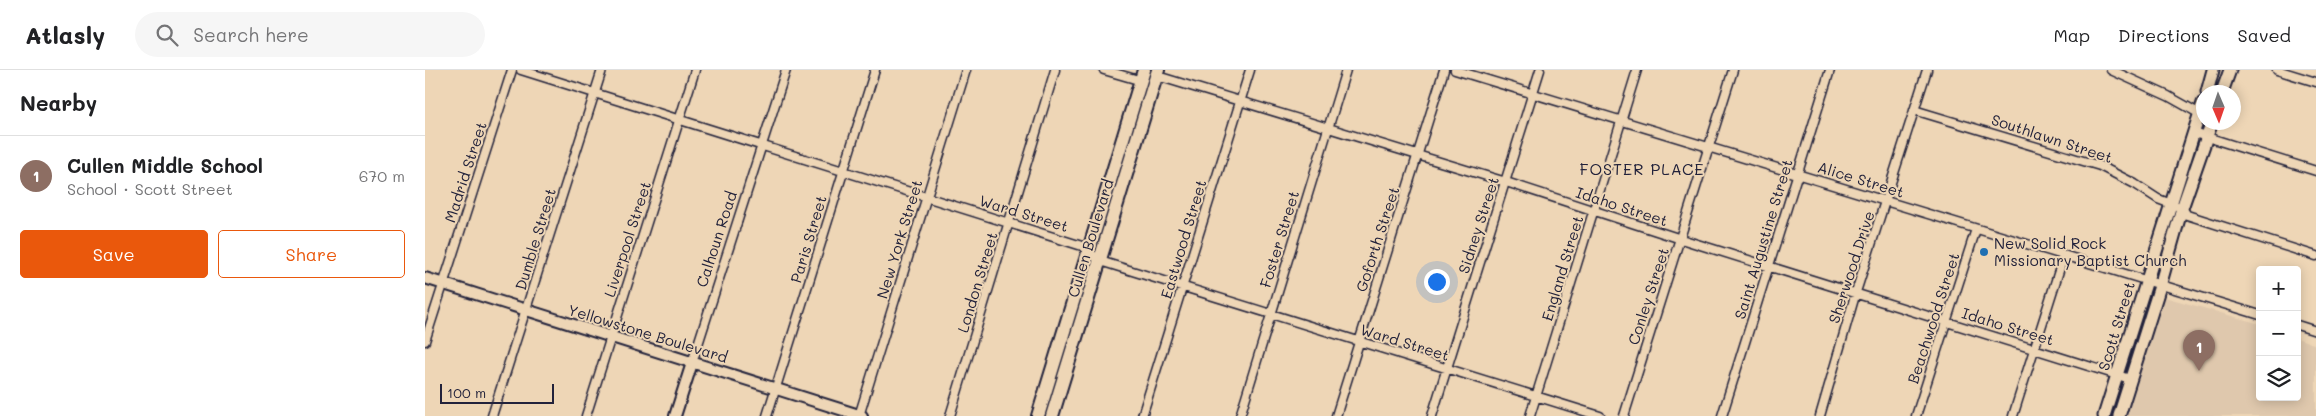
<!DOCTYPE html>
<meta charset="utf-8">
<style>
body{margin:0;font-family:Mali,sans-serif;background:#f6f6f6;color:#202124}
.controls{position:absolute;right:15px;bottom:15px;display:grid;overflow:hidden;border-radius:5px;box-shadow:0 2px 12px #0003}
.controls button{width:45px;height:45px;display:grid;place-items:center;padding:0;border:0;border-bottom:1px solid #e0e0e0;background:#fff;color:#202124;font:25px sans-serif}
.compass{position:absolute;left:1771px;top:15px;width:45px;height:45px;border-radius:50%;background:#fff;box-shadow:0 2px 12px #0003;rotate:178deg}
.scale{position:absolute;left:15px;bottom:12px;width:114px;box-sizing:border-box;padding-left:5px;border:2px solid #22223b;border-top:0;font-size:14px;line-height:18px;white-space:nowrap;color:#22223b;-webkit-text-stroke:4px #eed6b6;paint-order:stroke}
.you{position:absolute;left:1011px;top:211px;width:18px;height:18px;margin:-12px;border:4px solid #fff;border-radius:50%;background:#1a73e8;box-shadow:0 0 0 8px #1a73e833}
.badge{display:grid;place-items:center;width:32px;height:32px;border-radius:50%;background:#ea580c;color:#fff;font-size:16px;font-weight:700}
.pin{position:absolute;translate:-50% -41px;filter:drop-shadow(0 1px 2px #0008)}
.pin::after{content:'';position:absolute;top:26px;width:18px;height:15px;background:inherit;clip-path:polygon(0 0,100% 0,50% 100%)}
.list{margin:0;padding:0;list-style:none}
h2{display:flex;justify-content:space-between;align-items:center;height:65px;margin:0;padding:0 20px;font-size:21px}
h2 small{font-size:16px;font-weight:400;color:#757577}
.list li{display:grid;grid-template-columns:32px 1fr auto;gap:15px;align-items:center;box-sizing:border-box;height:80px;padding:0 20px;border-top:1px solid #e0e0e0}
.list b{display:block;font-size:19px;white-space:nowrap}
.list p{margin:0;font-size:16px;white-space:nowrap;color:#757577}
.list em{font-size:16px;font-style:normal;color:#757577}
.actions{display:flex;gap:10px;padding:15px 20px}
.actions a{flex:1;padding:11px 0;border:1px solid #ea580c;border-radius:5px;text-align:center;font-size:18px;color:#ea580c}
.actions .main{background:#ea580c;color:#fff}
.icon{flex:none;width:28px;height:28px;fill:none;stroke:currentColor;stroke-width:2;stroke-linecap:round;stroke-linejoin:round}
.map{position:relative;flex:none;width:1891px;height:346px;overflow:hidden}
header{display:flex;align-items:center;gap:30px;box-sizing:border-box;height:70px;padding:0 25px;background:#fff;border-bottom:1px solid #e0e0e0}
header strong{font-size:24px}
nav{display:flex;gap:28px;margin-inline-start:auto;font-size:18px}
.search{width:350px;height:45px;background:#f6f6f6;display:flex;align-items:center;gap:12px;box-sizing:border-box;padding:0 18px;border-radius:28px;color:#757577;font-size:19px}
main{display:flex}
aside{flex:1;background:#fff}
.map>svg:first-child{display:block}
</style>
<header>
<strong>Atlasly</strong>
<div class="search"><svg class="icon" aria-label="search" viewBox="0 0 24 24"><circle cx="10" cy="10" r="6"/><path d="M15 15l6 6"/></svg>Search here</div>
<nav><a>Map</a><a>Directions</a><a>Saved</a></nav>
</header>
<main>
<aside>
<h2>Nearby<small></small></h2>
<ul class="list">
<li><span class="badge" style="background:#8d6e63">1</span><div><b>Cullen Middle School</b><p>School · Scott Street</p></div><em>670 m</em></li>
</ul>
<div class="actions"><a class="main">Save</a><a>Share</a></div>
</aside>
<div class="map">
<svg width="1891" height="346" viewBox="0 0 1891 346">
<rect width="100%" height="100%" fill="#eed6b6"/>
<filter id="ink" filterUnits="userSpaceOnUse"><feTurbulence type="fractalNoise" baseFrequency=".02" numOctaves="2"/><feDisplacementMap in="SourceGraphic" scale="10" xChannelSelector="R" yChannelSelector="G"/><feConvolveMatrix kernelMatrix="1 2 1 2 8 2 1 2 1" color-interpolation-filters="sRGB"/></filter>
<g filter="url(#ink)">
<!-- built -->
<path fill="#dfc8ad" d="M1736,226l99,28v73h37v-59l19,7v71h-191z"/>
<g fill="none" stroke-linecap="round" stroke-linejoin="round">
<!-- minor casing -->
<g stroke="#22223b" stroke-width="11">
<path id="minor" d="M96,0l561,176 18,15 500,155
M679,0l38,11
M1030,0l805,245
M1686,0l57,26 34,19
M1852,0l39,12
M729,8h10l342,104 175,57 449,140
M1489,40l186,56 35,18 23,15 24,9 5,7 129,41
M1769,63l122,38
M1872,255l19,6
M0,271l87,-271
M267,293l94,-293
M67,346l110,-346
M161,346l109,-346
M342,346l108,-346
M434,346l107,-346
M525,346l105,-346
M717,346l108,-346
M815,346l106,-346
M911,346l108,-346
M1007,346l108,-346
M1105,346l107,-346
M1199,346l109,-346
M1297,346l108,-346
M1395,346l36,-124 71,-222
M1491,346l60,-187
M1588,346l51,-161"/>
</g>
<!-- tertiary casing -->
<g stroke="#22223b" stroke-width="14">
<path id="tertiary" d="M0,208l437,138
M250,346l17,-53"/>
</g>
<!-- secondary casing -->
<g stroke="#22223b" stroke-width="15">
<path id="secondary" d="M1782,22l6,-22
M1797,22l8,-22
M1679,346l99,-313
M1694,346l41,-130 22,-78 30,-86"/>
</g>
<!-- primary casing -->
<g stroke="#22223b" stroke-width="16">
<path id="primary" d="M613,346l106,-346
M627,346l106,-346"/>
</g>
<!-- minor -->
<use href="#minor" stroke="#eed6b6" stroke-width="8"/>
<!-- tertiary -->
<use href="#tertiary" stroke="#eed6b6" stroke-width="10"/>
<!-- secondary -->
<use href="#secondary" stroke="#eed6b6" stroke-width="11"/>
<!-- primary -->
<use href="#primary" stroke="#eed6b6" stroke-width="12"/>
</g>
</g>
<!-- markers -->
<circle fill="#1f6fb2" stroke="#eed6b6" stroke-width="2" cx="1559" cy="182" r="5"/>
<g text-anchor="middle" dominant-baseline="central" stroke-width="4" stroke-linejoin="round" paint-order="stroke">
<!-- street labels -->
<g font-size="15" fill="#22223b" stroke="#eed6b6">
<text transform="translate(1627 68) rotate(18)">Southlawn Street</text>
<text transform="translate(40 102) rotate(-72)">Madrid Street</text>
<text transform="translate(1436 109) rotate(17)">Alice Street</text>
<text transform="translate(1197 136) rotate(18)">Idaho Street</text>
<text transform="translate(599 143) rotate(17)">Ward Street</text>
<text transform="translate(1053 155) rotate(-72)">Sidney Street</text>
<text transform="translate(665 168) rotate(-73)">Cullen Boulevard</text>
<text transform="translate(110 169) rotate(-73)">Dumble Street</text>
<text transform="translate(202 169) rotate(-72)">Liverpool Street</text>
<text transform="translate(291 169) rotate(-72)">Calhoun Road</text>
<text transform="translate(383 169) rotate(-73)">Paris Street</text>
<text transform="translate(474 169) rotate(-73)">New York Street</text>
<text transform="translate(758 169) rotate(-73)">Eastwood Street</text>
<text transform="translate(854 169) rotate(-73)">Foster Street</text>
<text transform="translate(952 169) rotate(-72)">Goforth Street</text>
<text transform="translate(1338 169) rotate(-73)">Saint Augustine Street</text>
<text transform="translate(1426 197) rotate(-72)">Sherwood Drive</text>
<text transform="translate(1137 198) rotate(-73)">England Street</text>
<text transform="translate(552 212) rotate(-73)">London Street</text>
<text transform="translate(1223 226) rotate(-72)">Conley Street</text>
<text transform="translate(1508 248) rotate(-72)">Beachwood Street</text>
<text transform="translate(1583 256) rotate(17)">Idaho Street</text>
<text transform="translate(1691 256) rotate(-73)">Scott Street</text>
<text transform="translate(223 263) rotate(17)">Yellowstone Boulevard</text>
<text transform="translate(980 272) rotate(17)">Ward Street</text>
</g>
<!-- poi labels -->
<g font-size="15" fill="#22223b" stroke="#eed6b6" text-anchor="start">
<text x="1569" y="173">New Solid Rock<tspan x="1569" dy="17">Missionary Baptist Church</tspan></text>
</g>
<!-- neighbourhood labels -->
<g font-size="16" letter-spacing="1" fill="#22223b" stroke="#eed6b6">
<text x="1217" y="98">FOSTER PLACE</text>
</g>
</g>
</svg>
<div class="controls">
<button>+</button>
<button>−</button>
<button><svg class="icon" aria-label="layers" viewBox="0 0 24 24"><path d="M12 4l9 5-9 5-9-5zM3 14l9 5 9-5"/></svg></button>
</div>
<svg class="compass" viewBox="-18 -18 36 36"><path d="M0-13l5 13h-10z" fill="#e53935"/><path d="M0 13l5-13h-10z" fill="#757577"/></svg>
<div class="scale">100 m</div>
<div class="you"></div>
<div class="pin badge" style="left:1774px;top:301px;background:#8d6e63">1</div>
</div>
</main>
